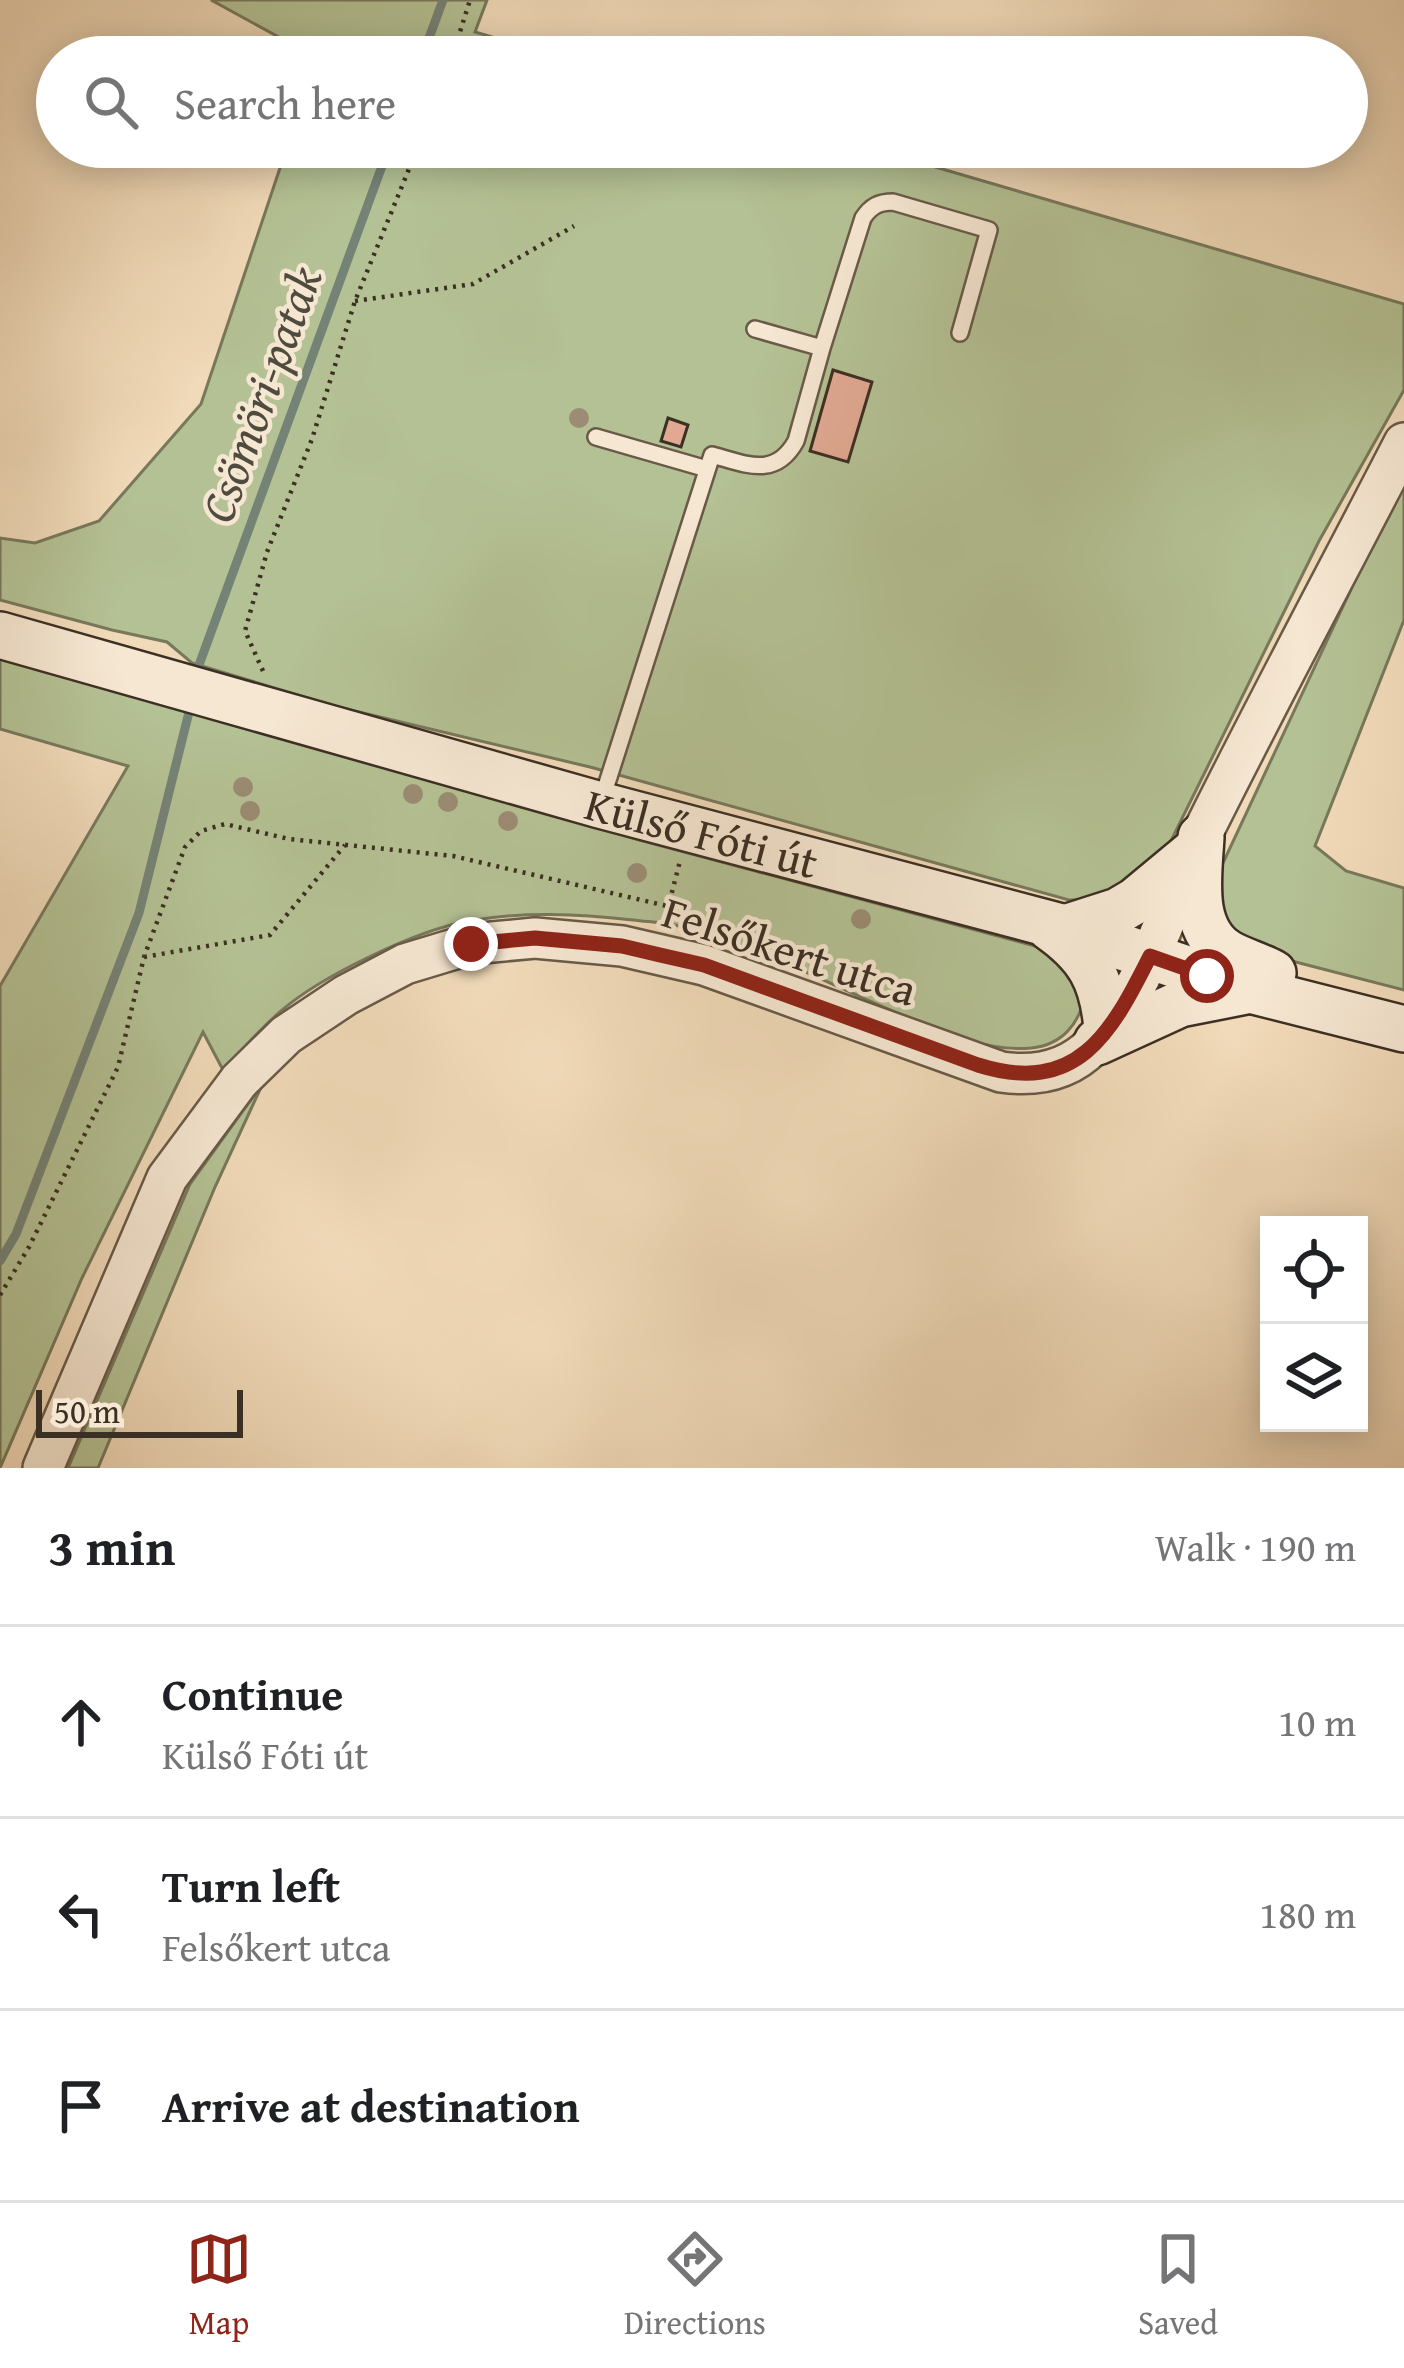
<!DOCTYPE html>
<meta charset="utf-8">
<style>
body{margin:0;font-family:"Gentium Book Plus",serif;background:#f6f6f6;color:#202124}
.controls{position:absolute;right:36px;bottom:36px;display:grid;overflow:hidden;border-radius:0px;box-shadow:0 6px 30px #0003}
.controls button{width:108px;height:108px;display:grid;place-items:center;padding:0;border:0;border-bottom:3px solid #e0e0e0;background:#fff;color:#202124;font:60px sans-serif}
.scale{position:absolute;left:36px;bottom:30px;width:207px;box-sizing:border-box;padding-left:12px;border:6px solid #3c2f23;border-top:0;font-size:33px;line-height:42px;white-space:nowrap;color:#3c2f23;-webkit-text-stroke:9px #f6e7d2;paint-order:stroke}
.stop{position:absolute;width:36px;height:36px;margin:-27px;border:9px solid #8f2418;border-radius:50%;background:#fff}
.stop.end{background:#8f2418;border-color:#fff;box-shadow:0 3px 12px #0008}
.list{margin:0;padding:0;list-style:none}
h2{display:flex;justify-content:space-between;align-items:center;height:156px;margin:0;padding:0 48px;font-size:51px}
h2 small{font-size:39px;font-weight:400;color:#757577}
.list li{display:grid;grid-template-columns:78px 1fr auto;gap:36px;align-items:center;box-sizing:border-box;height:192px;padding:0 48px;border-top:3px solid #e0e0e0}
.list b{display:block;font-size:45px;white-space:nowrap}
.list p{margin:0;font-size:39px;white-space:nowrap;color:#757577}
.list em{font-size:39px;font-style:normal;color:#757577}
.icon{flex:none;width:66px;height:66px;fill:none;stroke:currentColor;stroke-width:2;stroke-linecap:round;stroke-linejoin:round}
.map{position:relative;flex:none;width:1404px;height:1468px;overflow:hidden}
.search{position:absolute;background:#fff;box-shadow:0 6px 30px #0003;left:36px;right:36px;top:36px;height:132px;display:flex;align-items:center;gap:30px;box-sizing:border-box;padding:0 42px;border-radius:66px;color:#757577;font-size:45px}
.sheet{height:732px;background:#fff}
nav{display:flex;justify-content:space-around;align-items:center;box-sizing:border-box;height:168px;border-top:3px solid #e0e0e0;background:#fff;font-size:33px;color:#757577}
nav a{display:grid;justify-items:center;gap:6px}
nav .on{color:#8f2418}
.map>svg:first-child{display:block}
</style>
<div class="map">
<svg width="1404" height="1468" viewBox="0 0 1404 1468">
<rect width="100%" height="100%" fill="#f1dab9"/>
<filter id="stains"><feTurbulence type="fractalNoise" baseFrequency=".00167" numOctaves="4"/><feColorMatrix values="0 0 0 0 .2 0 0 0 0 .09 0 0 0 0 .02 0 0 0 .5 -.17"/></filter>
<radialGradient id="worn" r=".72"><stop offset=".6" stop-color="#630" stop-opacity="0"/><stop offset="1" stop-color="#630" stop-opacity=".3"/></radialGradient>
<!-- green -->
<path fill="#b4c194" stroke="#78785c" stroke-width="3" d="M211,0h276l-12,32 84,25h-244z
M287,147h580l537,157v86l-85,151 -156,316 -57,42 -37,1 -479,-133 -256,-61 -142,-43 -25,-21 -55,-12 -112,-30v-62l35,5 64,-22 102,-117z
M1404,476v144l-89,226 31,25 58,17v102l-147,-38 -28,-18 -14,-54z
M0,647l148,41 488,151 410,110 10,4 29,43c-6,28 -23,49 -54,52 -48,5 -105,-23 -148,-41 -66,-29 -134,-64 -204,-81 -15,-4 -31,-4 -46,-6 -54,-6 -110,-9 -164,1 -52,9 -148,55 -188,90 -21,18 -39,39 -58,59l-20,-38 -121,246 -82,190v-482l128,-220 -128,-37z
M263,1083l-48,104 -117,281h-30l122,-284z"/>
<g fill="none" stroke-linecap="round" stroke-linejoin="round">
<!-- stream -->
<path stroke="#758376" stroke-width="9" d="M422,57l21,-57
M199,665l190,-518
M0,1261l16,-27 123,-321 52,-209"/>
</g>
<!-- building -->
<path fill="#e1a993" stroke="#3c2f23" stroke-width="3" d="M833,370l39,12 -24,80 -38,-11z
M668,418l20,7 -7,22 -20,-6z"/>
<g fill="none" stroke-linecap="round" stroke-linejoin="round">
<!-- service casing -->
<g stroke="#695a48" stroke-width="20">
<path id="service" d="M755,329l67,19
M596,437l111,32
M601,802l111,-347c34,9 63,24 84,-14l26,-93 41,-130c8,-12 16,-16 30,-16l96,28 -29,103"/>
</g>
<!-- tertiary casing -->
<g stroke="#695a48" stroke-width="44">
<path id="tertiary" d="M43,1468l124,-290 72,-97 47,-46 60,-40 59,-31 66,-20 64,-6 87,8 82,19 297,107c35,5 67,-1 92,-27 56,-57 74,-141 109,-211 65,-131 135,-261 202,-391"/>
</g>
<!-- secondary casing -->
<g stroke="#3c2f23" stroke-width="50">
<g id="secondary">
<path id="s1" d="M0,635l600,170 465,123 185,62 154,39"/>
<path d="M1201,837c-2,38 -12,93 27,116 14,8 30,12 45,20"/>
<path d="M1049,927c40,28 54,53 58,102"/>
<path d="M1065,928l53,-17 17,-10 59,-49"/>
<path d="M1097,1042l83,-38 66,-13"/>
</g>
</g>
<!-- path -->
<path stroke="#3c2f23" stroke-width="4.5" stroke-dasharray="3 6" stroke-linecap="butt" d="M452,57l18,-57
M355,301l118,-17 101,-58
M263,671l-18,-40 22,-79 45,-113 43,-138 63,-154
M665,919l15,-58
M144,957l126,-22 75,-90
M0,1295l29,-48 89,-180 26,-110 41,-110 16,-16 24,-7 64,15 164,17 214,50"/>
<!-- service -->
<use href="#service" stroke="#f6e7d2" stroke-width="15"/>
<!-- tertiary -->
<use href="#tertiary" stroke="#f6e7d2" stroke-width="39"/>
<!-- secondary -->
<use href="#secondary" stroke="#f6e7d2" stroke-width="45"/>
</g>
<!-- trees -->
<g fill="#9b8c73">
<circle cx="579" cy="418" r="10"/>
<circle cx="243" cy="787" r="10"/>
<circle cx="413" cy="794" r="10"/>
<circle cx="448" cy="802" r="10"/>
<circle cx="250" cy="811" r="10"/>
<circle cx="508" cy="821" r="10"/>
<circle cx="637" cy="873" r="10"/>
<circle cx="861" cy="919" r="10"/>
</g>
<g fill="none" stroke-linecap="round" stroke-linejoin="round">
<!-- route -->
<path stroke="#8f2418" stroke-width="15" d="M471,944l64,-6 87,8 38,9 44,10 274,100c99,31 133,-31 172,-109l57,20"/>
</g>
<g text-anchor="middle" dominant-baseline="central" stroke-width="9" stroke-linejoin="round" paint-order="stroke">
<!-- street labels -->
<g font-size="45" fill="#3c2f23" stroke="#f6e7d2">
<text stroke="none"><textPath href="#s1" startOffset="729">Külső Fóti út</textPath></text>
<text transform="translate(790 950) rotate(18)">Felsőkert utca</text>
</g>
<!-- water labels -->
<g font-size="48" font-style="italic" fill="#4f4b3f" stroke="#f6e7d2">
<text transform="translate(260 394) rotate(-70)">Csömöri-patak</text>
</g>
</g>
<rect width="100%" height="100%" filter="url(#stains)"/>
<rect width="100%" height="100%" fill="url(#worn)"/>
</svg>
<div class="controls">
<button><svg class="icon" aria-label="locate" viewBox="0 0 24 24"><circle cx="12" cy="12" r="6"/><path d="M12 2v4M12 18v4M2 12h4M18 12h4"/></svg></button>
<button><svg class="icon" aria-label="layers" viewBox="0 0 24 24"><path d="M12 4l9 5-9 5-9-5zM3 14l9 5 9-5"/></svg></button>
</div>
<div class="scale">50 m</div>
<div class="stop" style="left:1207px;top:976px"></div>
<div class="stop end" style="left:471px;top:944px"></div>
<div class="search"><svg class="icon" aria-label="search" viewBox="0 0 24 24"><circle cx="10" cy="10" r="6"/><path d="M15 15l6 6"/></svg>Search here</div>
</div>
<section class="sheet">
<h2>3 min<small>Walk · 190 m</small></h2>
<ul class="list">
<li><svg class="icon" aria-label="ahead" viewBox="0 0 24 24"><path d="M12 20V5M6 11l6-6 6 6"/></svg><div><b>Continue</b><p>Külső Fóti út</p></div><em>10 m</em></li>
<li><svg class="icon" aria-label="left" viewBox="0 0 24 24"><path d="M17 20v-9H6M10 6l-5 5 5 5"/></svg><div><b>Turn left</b><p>Felsőkert utca</p></div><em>180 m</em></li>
<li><svg class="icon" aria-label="arrive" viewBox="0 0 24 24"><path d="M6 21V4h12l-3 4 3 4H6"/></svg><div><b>Arrive at destination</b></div></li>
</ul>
</section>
<nav>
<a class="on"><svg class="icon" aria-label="map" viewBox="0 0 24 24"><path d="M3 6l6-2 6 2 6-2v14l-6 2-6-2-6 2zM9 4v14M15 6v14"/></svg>Map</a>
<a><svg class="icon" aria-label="directions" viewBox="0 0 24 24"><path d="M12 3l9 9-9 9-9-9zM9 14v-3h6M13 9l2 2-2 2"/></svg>Directions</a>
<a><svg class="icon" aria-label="saved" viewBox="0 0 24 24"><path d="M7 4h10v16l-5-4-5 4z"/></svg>Saved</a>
</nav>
